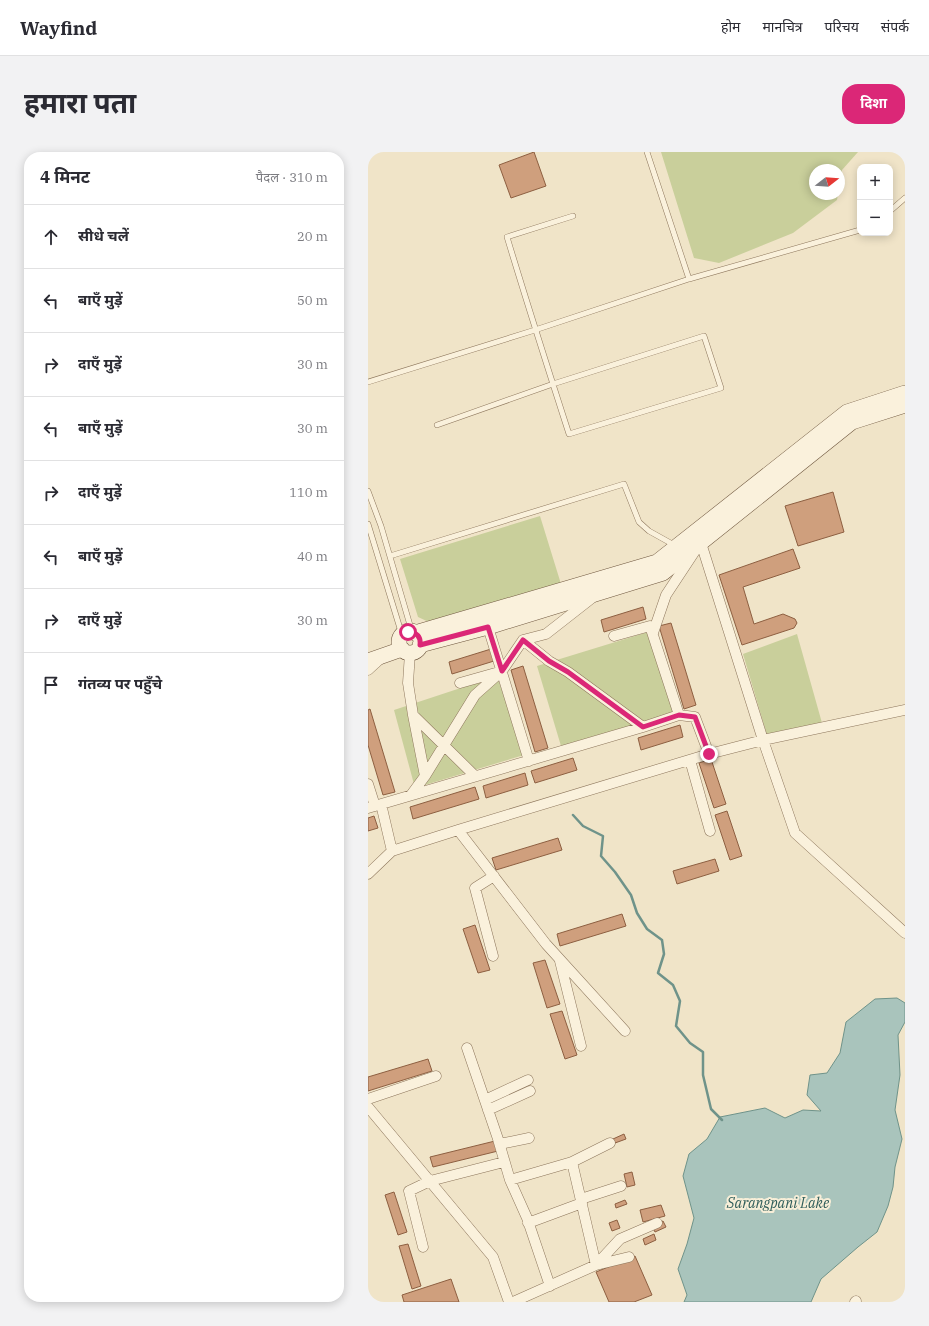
<!DOCTYPE html>
<html lang="hi">
<meta charset="utf-8">
<style>
body{margin:0;font-family:"IBM Plex Serif","Noto Sans Devanagari",serif;background:#f2f2f3;color:#2b2b33}
.controls{position:absolute;right:12px;top:12px;display:grid;overflow:hidden;border-radius:8px;box-shadow:0 2px 10px #0003}
.controls button{width:36px;height:36px;display:grid;place-items:center;padding:0;border:0;border-bottom:1px solid #e1e1e2;background:#fff;color:#2b2b33;font:20px sans-serif}
.compass{position:absolute;left:441px;top:12px;width:36px;height:36px;border-radius:50%;background:#fff;box-shadow:0 2px 10px #0003;rotate:73deg}
.stop{position:absolute;width:12px;height:12px;margin:-9px;border:3px solid #db2777;border-radius:50%;background:#fff}
.stop.end{background:#db2777;border-color:#fff;box-shadow:0 1px 4px #0008}
.list{margin:0;padding:0;list-style:none}
h2{display:flex;justify-content:space-between;align-items:center;height:52px;margin:0;padding:0 16px;font-size:17px}
h2 small{font-size:13px;font-weight:400;color:#7c7c81}
.list li{display:grid;grid-template-columns:26px 1fr auto;gap:12px;align-items:center;box-sizing:border-box;height:64px;padding:0 16px;border-top:1px solid #e1e1e2}
.list b{display:block;font-size:15px;white-space:nowrap}
.list em{font-size:13px;font-style:normal;color:#7c7c81}
.icon{flex:none;width:22px;height:22px;fill:none;stroke:currentColor;stroke-width:2;stroke-linecap:round;stroke-linejoin:round}
.map{position:relative;flex:none;width:537px;height:1150px;overflow:hidden;border-radius:16px}
header{display:flex;align-items:center;gap:24px;box-sizing:border-box;height:56px;padding:0 20px;background:#fff;border-bottom:1px solid #e1e1e2}
header strong{font-size:19px}
nav{display:flex;gap:22px;margin-inline-start:auto;font-size:14px}
.intro{display:flex;align-items:center;justify-content:space-between;box-sizing:border-box;height:96px;padding:0 24px}
h1{margin:0;font-size:28px}
.button{padding:10px 18px;border-radius:16px;background:#db2777;color:#fff;font-size:14px;font-weight:700}
main{display:flex;gap:24px;padding:0 24px}
aside{flex:1;background:#fff;border-radius:16px;box-shadow:0 2px 10px #0003}
.map>svg:first-child{display:block}
</style>
<header>
<strong>Wayfind</strong>
<nav><a>होम</a><a>मानचित्र</a><a>परिचय</a><a>संपर्क</a></nav>
</header>
<div class="intro"><h1>हमारा पता</h1><a class="button">दिशा</a></div>
<main>
<aside>
<h2>4 मिनट<small>पैदल · 310 m</small></h2>
<ul class="list">
<li><svg class="icon" aria-label="ahead" viewBox="0 0 24 24"><path d="M12 20V5M6 11l6-6 6 6"/></svg><div><b>सीधे चलें</b></div><em>20 m</em></li>
<li><svg class="icon" aria-label="left" viewBox="0 0 24 24"><path d="M17 20v-9H6M10 6l-5 5 5 5"/></svg><div><b>बाएँ मुड़ें</b></div><em>50 m</em></li>
<li><svg class="icon" aria-label="right" viewBox="0 0 24 24"><path d="M7 20v-9h11M14 6l5 5-5 5"/></svg><div><b>दाएँ मुड़ें</b></div><em>30 m</em></li>
<li><svg class="icon" aria-label="left" viewBox="0 0 24 24"><path d="M17 20v-9H6M10 6l-5 5 5 5"/></svg><div><b>बाएँ मुड़ें</b></div><em>30 m</em></li>
<li><svg class="icon" aria-label="right" viewBox="0 0 24 24"><path d="M7 20v-9h11M14 6l5 5-5 5"/></svg><div><b>दाएँ मुड़ें</b></div><em>110 m</em></li>
<li><svg class="icon" aria-label="left" viewBox="0 0 24 24"><path d="M17 20v-9H6M10 6l-5 5 5 5"/></svg><div><b>बाएँ मुड़ें</b></div><em>40 m</em></li>
<li><svg class="icon" aria-label="right" viewBox="0 0 24 24"><path d="M7 20v-9h11M14 6l5 5-5 5"/></svg><div><b>दाएँ मुड़ें</b></div><em>30 m</em></li>
<li><svg class="icon" aria-label="arrive" viewBox="0 0 24 24"><path d="M6 21V4h12l-3 4 3 4H6"/></svg><div><b>गंतव्य पर पहुँचे</b></div></li>
</ul>
</aside>
<div class="map">
<svg width="537" height="1150" viewBox="0 0 537 1150">
<rect width="100%" height="100%" fill="#f0e4c8"/>
<!-- green -->
<path fill="#c9cf9b" d="M293,0h197l-16,18 -3,19v-19h-24v24h23l-1,6 -44,33 -74,30 -25,-5z
M172,364l21,68 -130,39 -13,-6 -18,-58z
M280,480l26,81 -113,33 -24,-80z
M429,482l25,89 -55,12 -24,-81z
M129,524l27,79 -109,33 -21,-78z"/>
<!-- water -->
<path fill="#a9c4bc" stroke="#6f938a" d="M529,846l8,5v19l-7,13 2,40 -5,35 7,29 -7,28 -2,20 -5,19 -11,26 -19,15 -37,32 -10,23h-127l3,-7 -9,-26 9,-25 7,-26 -11,-42 6,-22 18,-15 13,-22 45,-9 20,10 18,-8 18,1 -14,-16 3,-20 17,-2 13,-20 6,-31 29,-23z"/>
<g fill="none" stroke-linecap="round" stroke-linejoin="round">
<!-- stream -->
<path stroke="#6f938a" stroke-width="2.5" d="M205,663l10,11 20,10 -2,20 14,16 16,23 6,18 10,16 15,11 2,14 -6,19 15,12 7,16 -4,25 14,17 13,9v23l8,34 11,11"/>
</g>
<!-- building -->
<path fill="#cf9f7d" stroke="#8d5f41" d="M166,0l12,34 -35,12 -12,-33z
M465,340l11,40 -46,14 -13,-40z
M425,397l7,19 -57,19 11,37 29,-10 12,5 2,4 -3,5 -52,17 -23,-70z
M275,455l3,12 -42,13 -3,-12z
M303,471l25,82 -12,4 -25,-83z
M123,497l3,12 -42,13 -3,-12z
M155,514l25,82 -13,4 -24,-82z
M2,557l25,83 -12,3 -15,-50v-35z
M312,573l3,12 -42,13 -3,-12z
M205,606l4,12 -42,13 -4,-12z
M343,607l15,45 -12,4 -15,-45z
M157,621l3,12 -42,13 -3,-12z
M107,635l4,12 -66,20 -3,-12z
M359,659l15,45 -12,4 -15,-45z
M6,664l4,12 -10,3v-13z
M190,686l4,12 -66,20 -4,-12z
M347,707l4,12 -42,13 -4,-13z
M254,762l4,12 -66,20 -3,-12z
M107,773l15,45 -12,3 -15,-44z
M177,808l15,44 -13,4 -14,-45z
M194,859l15,44 -12,4 -15,-45z
M60,907l4,12 -64,20v-14z
M256,982l2,5 -11,4 -2,-4z
M127,989l3,10 -65,16 -3,-10z
M264,1020l3,13 -8,2 -3,-13z
M26,1040l13,40 -9,3 -13,-40z
M257,1048l2,4 -11,4 -1,-4z
M293,1053l4,11 -22,6 -3,-12z
M249,1068l3,8 -8,3 -3,-8z
M295,1069l3,6 -11,5 -3,-6z
M286,1082l2,6 -11,5 -2,-6z
M40,1092l13,42 -9,3 -13,-43z
M267,1104l17,39 -18,7h-25l-13,-30z
M83,1127l8,23h-55l-2,-7z"/>
<g fill="none" stroke-linecap="round" stroke-linejoin="round">
<!-- lane casing -->
<g stroke="#8d765c" stroke-width="6">
<path id="lane" d="M279,0l42,127
M522,59l15,-13
M0,230l167,-52 154,-51 171,-49
M69,273l116,-41 151,-48 17,52 -152,46c-21,-65 -42,-131 -62,-197l66,-21
M0,339l13,35 31,106
M0,372l34,111
M22,404l234,-72 15,38 10,9 27,15"/>
</g>
<!-- street casing -->
<g stroke="#8d765c" stroke-width="11">
<path id="street" d="M329,388l4,3 62,197 32,93 110,100
M120,475l41,134
M285,481l13,-38 29,-44
M246,484l36,-10 29,89
M155,488l26,21 19,11 75,55
M42,501l-2,30 5,32 12,61
M0,518l12,-11
M92,531l39,-11
M45,563l62,61
M322,608l20,71
M0,632l7,22
M43,643l14,-19 50,-81 27,-24 21,-31 23,-6 46,-36
M13,652l11,47
M0,656l275,-81 36,-12 16,2 14,37
M90,678l88,114 79,87
M0,722l24,-23 66,-21 251,-76 54,-14 142,-30
M125,804l-18,-68 19,-12
M192,809l21,85
M99,896l31,91 12,41 62,-18 24,103 33,-8
M0,947l68,-23
M117,948l43,-20
M0,955l125,150 16,45
M120,958l42,-19
M132,992l29,-6
M204,1010l38,-19
M142,1028l17,38 23,68
M213,1047l40,-13
M160,1071l54,-20
M55,1095l-14,-56 21,-10 74,-19
M145,1150l83,-37 24,-26 37,-16
M487,1150l1,-1"/>
</g>
<!-- secondary casing -->
<g stroke="#6f573f" stroke-width="16">
<path id="secondary" d="M31 490a11 11 0 1 1 22 0a11 11 0 1 1-22 0Z
M47,481l242,-71 190,-150 58,-19
M52,493l68,-18 175,-54 189,-151 53,-17
M0,509l34,-12"/>
</g>
<!-- lane -->
<use href="#lane" stroke="#faf1dc" stroke-width="5"/>
<!-- street -->
<use href="#street" stroke="#faf1dc" stroke-width="10"/>
<!-- secondary -->
<use href="#secondary" stroke="#faf1dc" stroke-width="15"/>
</g>
<g fill="none" stroke-linecap="round" stroke-linejoin="round">
<!-- route -->
<path stroke="#db2777" stroke-width="5" d="M40,480c9,0 13,5 12,13l68,-18 14,44 21,-31 26,21 19,11 75,55 36,-12 16,2 14,37"/>
</g>
<g text-anchor="middle" dominant-baseline="central" stroke-width="4" stroke-linejoin="round" paint-order="stroke">
<!-- water labels -->
<g font-size="14" font-style="italic" fill="#2f5d5a" stroke="#f7eed8">
<text x="410" y="1051">Sarangpani Lake</text>
</g>
</g>
</svg>
<div class="controls">
<button>+</button>
<button>−</button>
</div>
<svg class="compass" viewBox="-18 -18 36 36"><path d="M0-13l5 13h-10z" fill="#e53935"/><path d="M0 13l5-13h-10z" fill="#7c7c81"/></svg>
<div class="stop" style="left:40px;top:480px"></div>
<div class="stop end" style="left:341px;top:602px"></div>
</div>
</main>
